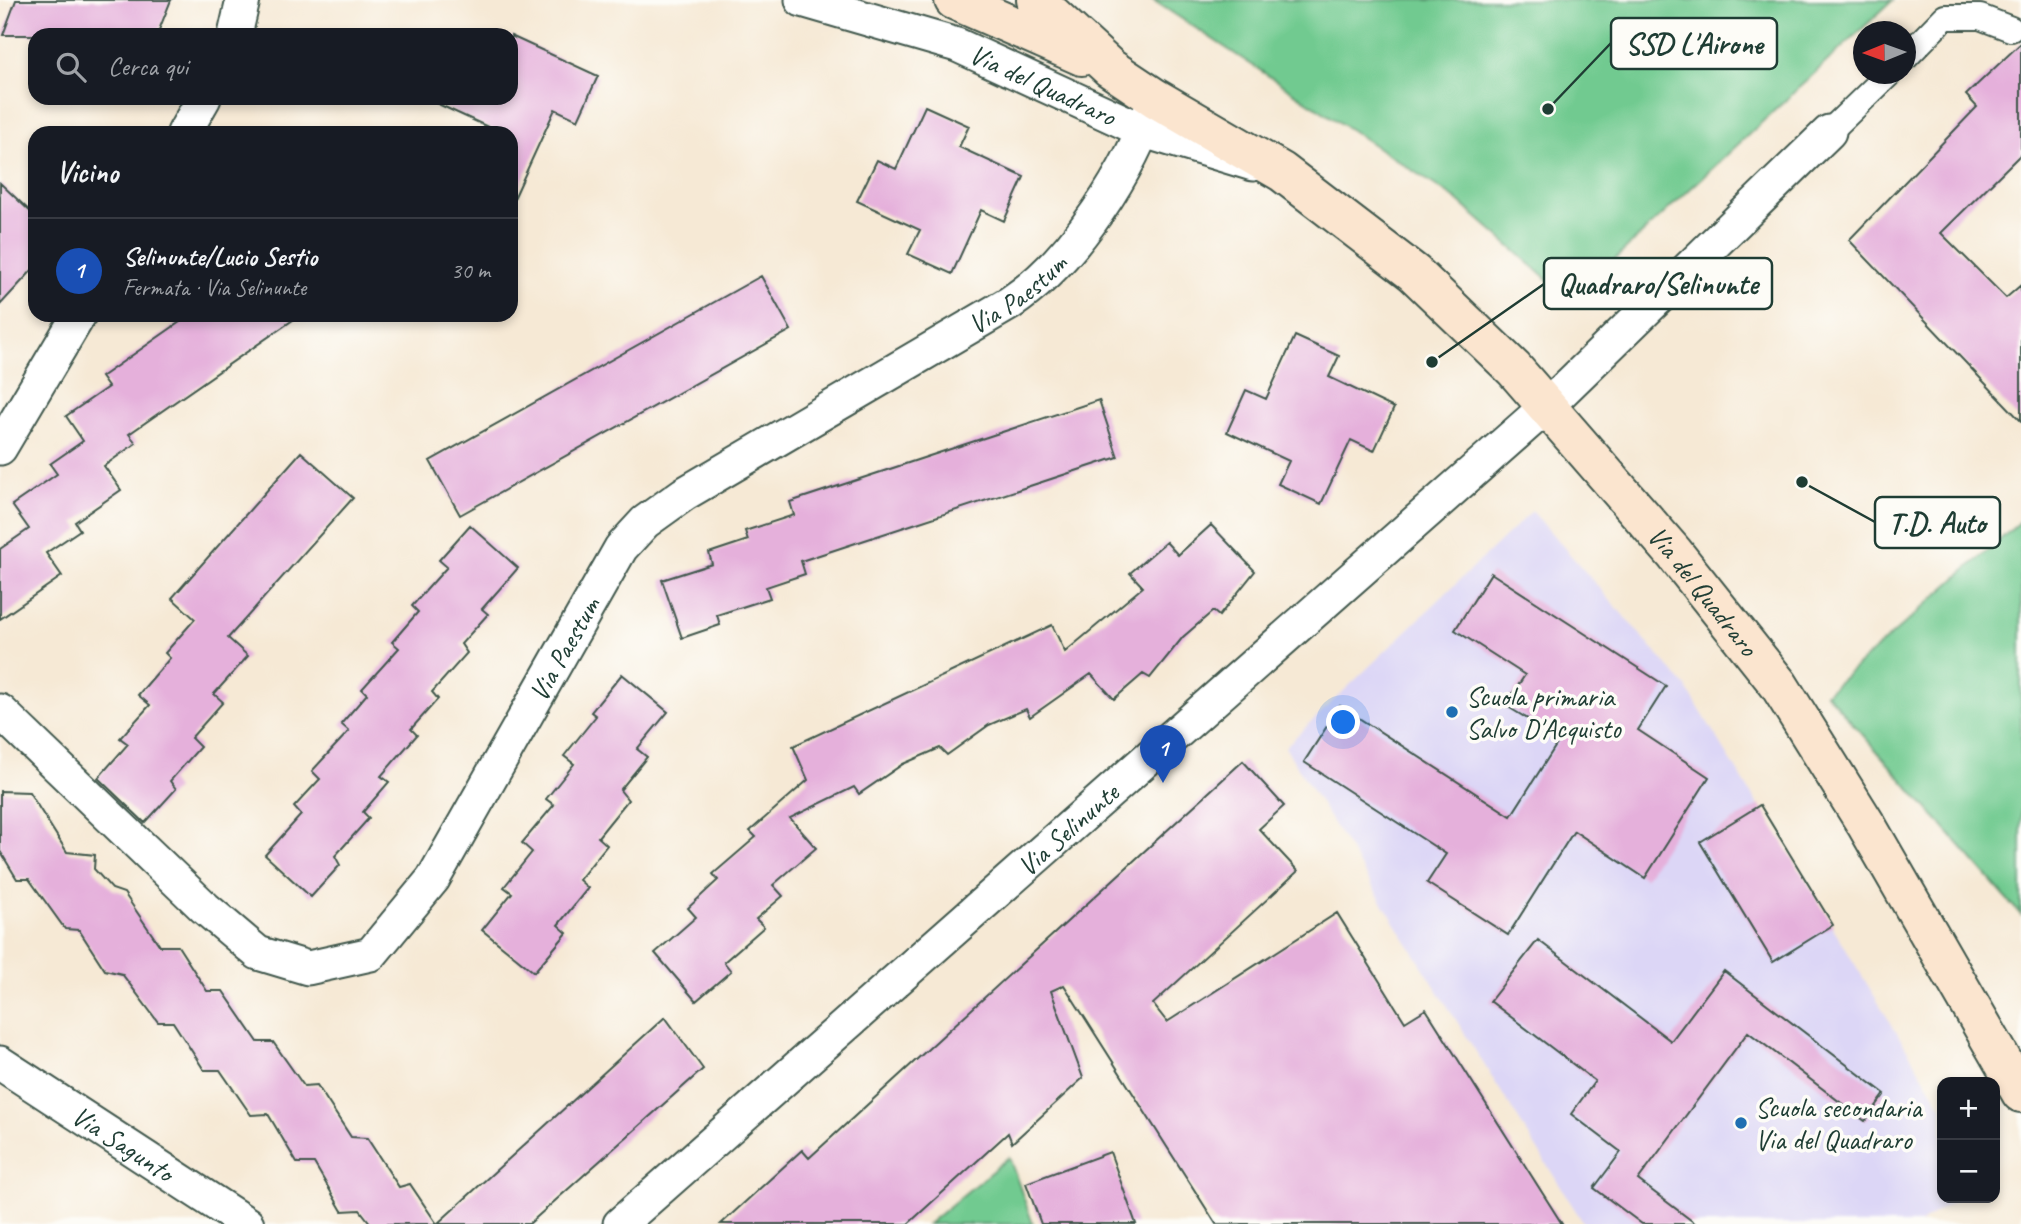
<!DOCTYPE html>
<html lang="it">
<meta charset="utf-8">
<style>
body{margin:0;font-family:Caveat,sans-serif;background:#20242c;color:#f1f3f6}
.controls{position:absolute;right:21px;bottom:21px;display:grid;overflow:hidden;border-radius:14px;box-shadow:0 4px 10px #0003}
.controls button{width:63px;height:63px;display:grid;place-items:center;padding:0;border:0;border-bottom:2px solid #363941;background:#171b24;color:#f1f3f6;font:35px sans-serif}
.compass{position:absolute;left:1853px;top:21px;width:63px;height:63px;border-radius:50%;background:#171b24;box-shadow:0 4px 10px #0003;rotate:269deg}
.you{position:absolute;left:1344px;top:723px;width:24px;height:24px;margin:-18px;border:5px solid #fff;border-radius:50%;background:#1a73e8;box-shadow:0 0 0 10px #1a73e833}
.badge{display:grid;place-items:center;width:46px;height:46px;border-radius:50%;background:#1f6fb2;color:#fff;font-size:23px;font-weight:700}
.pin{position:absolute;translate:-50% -58px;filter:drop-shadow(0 2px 4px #0008)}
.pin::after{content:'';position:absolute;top:37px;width:24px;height:21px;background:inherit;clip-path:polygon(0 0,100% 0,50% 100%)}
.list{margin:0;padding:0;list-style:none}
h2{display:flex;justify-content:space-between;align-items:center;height:91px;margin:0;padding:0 28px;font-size:30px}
h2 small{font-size:23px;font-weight:400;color:#9ea1a6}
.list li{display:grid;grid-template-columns:46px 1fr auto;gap:21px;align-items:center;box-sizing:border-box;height:105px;padding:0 28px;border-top:2px solid #363941}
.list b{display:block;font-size:26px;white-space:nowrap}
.list p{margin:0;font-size:23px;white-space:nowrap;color:#9ea1a6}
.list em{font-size:23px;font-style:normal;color:#9ea1a6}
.icon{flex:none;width:38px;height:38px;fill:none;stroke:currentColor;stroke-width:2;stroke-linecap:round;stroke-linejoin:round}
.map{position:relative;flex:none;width:2021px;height:1224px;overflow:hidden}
.search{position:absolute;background:#171b24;box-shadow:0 4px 10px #0003;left:28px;top:28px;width:490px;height:77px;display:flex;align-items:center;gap:18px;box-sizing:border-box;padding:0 24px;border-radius:21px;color:#9ea1a6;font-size:26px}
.panel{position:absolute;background:#171b24;box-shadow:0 4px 10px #0003;left:28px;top:126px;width:490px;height:196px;border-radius:21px}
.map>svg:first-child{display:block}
</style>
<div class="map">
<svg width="2021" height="1224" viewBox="0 0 2021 1224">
<rect width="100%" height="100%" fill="#fdfcf7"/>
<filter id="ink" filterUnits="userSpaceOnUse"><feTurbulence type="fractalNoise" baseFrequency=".0143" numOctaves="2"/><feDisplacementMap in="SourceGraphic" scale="14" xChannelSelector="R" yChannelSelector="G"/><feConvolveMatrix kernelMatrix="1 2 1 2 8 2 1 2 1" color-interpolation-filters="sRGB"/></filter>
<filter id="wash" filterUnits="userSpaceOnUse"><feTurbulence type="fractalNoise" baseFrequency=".00686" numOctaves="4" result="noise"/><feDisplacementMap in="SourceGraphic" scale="28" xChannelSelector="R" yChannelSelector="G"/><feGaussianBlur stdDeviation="1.57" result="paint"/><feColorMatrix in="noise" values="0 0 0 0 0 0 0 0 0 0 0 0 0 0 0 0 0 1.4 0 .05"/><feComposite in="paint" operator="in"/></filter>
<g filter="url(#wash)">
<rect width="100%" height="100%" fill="#f6e9d5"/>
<!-- built -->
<path fill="#dcd6f6" d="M1532,511l154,176 256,420v91h16l-39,26h-335l-299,-477z"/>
<!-- green -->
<path fill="#71ca90" stroke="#488462" stroke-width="2" d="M1153,0h740l-322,300 -115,-101z
M2021,521v394l-195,-222z
M1009,1157l24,67h-105z"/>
<g id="blocks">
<!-- building -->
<path fill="#e5b0db" d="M16,0h155l-14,35h-154z
M511,36l87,40 -20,44 -23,-11 -44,96v-72h-10l-76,-35h86z
M2021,43v111l-80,79 65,65 15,-13v136l-172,-181 128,-133 -11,-12z
M925,106l44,20 -10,21 65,30 -20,44 -23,-11 -29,64 -44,-20 12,-24 -63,-29 20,-41 19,9z
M0,183l35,33v51l-35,38z
M761,276l30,54 -331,185 -30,-54z
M190,315h110l-171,119 7,9 -32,23 17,24 -46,32 5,8 -34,23 16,23 -62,43v-70l29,-20 -17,-24 45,-31 -7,-10 33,-23 -17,-25 42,-29 -7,-10z
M1295,336l44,20 -10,21 65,31 -20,43 -23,-11 -30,64 -43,-20 11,-23 -62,-29 19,-42 20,9z
M1099,400l19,57 -317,104 4,13 -39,13 4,11 -53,17 3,10 -38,13 -20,-58 50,-16 -3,-11 39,-13 -3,-9 49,-16 -4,-13z
M301,452l52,46 -125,140 20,18 -34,38 9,8 -32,36 9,9 -30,34 6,8 -31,34 -47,-45 30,-34 -8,-6 30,-33 -12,-10 32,-37 -5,-5 30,-34 -23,-21z
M470,525l48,43 -36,41 6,5 -27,30 6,9 -35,39 6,7 -27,30 6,6 -36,41 8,6 -26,30 6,6 -34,38 5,9 -29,32 -46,-42 36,-40 -7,-8 26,-28 -8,-8 37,-40 -8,-7 26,-30 -5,-5 37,-41 -7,-6 26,-30 -6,-6 35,-39 -8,-7z
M1211,525l44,46 -36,45 -6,-5 -30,26 -33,41 -7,-4 -29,25 -23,-25 -61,43 -4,-8 -37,16 -42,30 -7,-7 -37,16 -44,30 -5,-7 -64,31 26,30 -43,37 10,11 -27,23 8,8 -40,35 7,9 -35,30 -41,-48 41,-36 -8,-9 30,-28 -5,-6 43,-37 -6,-6 58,-51 -15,-34 259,-121 13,27 78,-65 -13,-14 36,-31 12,13z
M1491,573l175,113 -28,44 71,47 -64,101 -71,-47 -66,104 -81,-52 19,-29 -142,-92 36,-56 171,110 49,-77 -55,-34 20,-30 -70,-45z
M622,674l46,38 -31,37 10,8 -27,33 8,10 -30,37 9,8 -28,35 9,8 -30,37 9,8 -33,39 -52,-42 30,-37 -8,-6 28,-35 -10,-9 32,-38 -8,-6 28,-35 -10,-8 32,-40 -5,-4z
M1243,761l41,45 -25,23 39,42 -145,133 14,18 170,-109 68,109 21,-13 136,215h-346l-152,-239 -13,6 32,87 -71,65 -4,-10 -100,91h-187l81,-74 7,8z
M0,791l29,1 38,60 28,3 -1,14 18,20 12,4 36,53h18l29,45h16l35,51h15l31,44 13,-1 34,52 16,1 32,49 11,-3 27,40 228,-207 38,52 -174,155h-158l-11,-14 -18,1 -28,-48h-17l-29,-49 -17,1 -31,-45h-16l-31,-48h-15l-36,-48 -17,-4 -26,-40 -14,-1 -36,-50h-12l-17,-28z
M1760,805l73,120 -60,37 -73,-120z
M1538,940l133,101 53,-70 161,123 -20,27 -117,-89 -110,148 58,44h-54l-48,-36 27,-36 -50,-38 24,-33 -105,-80z
M1110,1152l26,72h-95l-15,-41z"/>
</g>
</g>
<g filter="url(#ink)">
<use href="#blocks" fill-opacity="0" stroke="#3f574c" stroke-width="2"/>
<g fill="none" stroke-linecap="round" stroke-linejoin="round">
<!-- pedestrian casing -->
<g stroke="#3f574c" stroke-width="28">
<path id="pedestrian" d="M1906,57l39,-40h35l31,12
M1829,132l60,-58"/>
</g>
<!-- minor casing -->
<g stroke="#3f574c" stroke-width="37">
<g id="minor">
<path id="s1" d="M802,0l155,45 187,86 109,33"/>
<path d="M235,35l8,-35"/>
<path d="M184,133l20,-35"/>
<path d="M0,448l79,-133"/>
<path id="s2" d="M0,711l205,197 53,45 50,15 63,-14 62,-75 188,-331 24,-26 39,-28 326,-191c63,-42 121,-132 145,-205"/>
<path id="s3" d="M0,1063l247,161"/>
<path id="s4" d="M620,1224l926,-817 283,-275"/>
</g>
</g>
<!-- secondary casing -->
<g stroke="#3f574c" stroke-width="42">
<g id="secondary">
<path d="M954,0l128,56"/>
<path id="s5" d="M1036,0l74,68 45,30 127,74 132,101 100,96 160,184 105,132 88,141 154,267"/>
</g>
</g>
<!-- pedestrian -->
<use href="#pedestrian" stroke="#fff" stroke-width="24"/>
<!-- minor -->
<use href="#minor" stroke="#fff" stroke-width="33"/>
<!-- secondary -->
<use href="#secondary" stroke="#fbe5cf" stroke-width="38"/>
</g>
</g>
<!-- markers -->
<g fill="#1f6fb2" stroke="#fdfcf7" stroke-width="2.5">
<circle cx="1452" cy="712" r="7"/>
<circle cx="1741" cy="1123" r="7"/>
</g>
<g text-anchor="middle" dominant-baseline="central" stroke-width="7" stroke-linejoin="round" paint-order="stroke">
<!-- street labels -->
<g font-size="28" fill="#1f3d34" stroke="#fdfcf7">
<text stroke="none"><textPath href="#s1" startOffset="256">Via del Quadraro</textPath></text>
<text stroke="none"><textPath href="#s2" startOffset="1421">Via Paestum</textPath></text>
<text stroke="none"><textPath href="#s5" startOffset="898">Via del Quadraro</textPath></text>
<text stroke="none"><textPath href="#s2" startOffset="833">Via Paestum</textPath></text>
<text stroke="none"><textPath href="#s4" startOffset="597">Via Selinunte</textPath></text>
<text stroke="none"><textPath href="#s3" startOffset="147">Via Sagunto</textPath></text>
</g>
<!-- poi labels -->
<g font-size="28" fill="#1f3d34" stroke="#fdfcf7" text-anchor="start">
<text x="1466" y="696">Scuola primaria<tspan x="1466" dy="32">Salvo D'Acquisto</tspan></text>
<text x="1755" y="1107">Scuola secondaria<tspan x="1755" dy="32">Via del Quadraro</tspan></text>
</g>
</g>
<!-- callouts -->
<path fill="none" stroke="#1f3d34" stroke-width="2.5" d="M1548 109L1611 43M1432 362L1544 284M1802 482L1875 522"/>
<g fill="#1f3d34" stroke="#fdfcf7" stroke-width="2.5">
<circle cx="1548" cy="109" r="7"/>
<circle cx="1432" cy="362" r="7"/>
<circle cx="1802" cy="482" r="7"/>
</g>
<g fill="#fdfcf7" stroke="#1f3d34" stroke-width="2.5">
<rect x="1611" y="18" width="166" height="51" rx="7"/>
<rect x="1544" y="258" width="228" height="51" rx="7"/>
<rect x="1875" y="497" width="125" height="51" rx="7"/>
</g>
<g font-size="30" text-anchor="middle" font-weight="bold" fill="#1f3d34">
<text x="1694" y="54">SSD L'Airone</text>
<text x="1658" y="294">Quadraro/Selinunte</text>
<text x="1937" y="533">T.D. Auto</text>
</g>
</svg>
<div class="controls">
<button>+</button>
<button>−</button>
</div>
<svg class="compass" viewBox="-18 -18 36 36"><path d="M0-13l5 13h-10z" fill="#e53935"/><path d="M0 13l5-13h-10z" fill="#9ea1a6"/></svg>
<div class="you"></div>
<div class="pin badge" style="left:1163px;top:783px;background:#1a4fb4">1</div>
<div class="search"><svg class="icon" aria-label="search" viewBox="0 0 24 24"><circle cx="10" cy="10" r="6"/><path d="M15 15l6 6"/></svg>Cerca qui</div>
<section class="panel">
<h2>Vicino<small></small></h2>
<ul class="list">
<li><span class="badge" style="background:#1a4fb4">1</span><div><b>Selinunte/Lucio Sestio</b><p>Fermata · Via Selinunte</p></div><em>30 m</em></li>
</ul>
</section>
</div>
